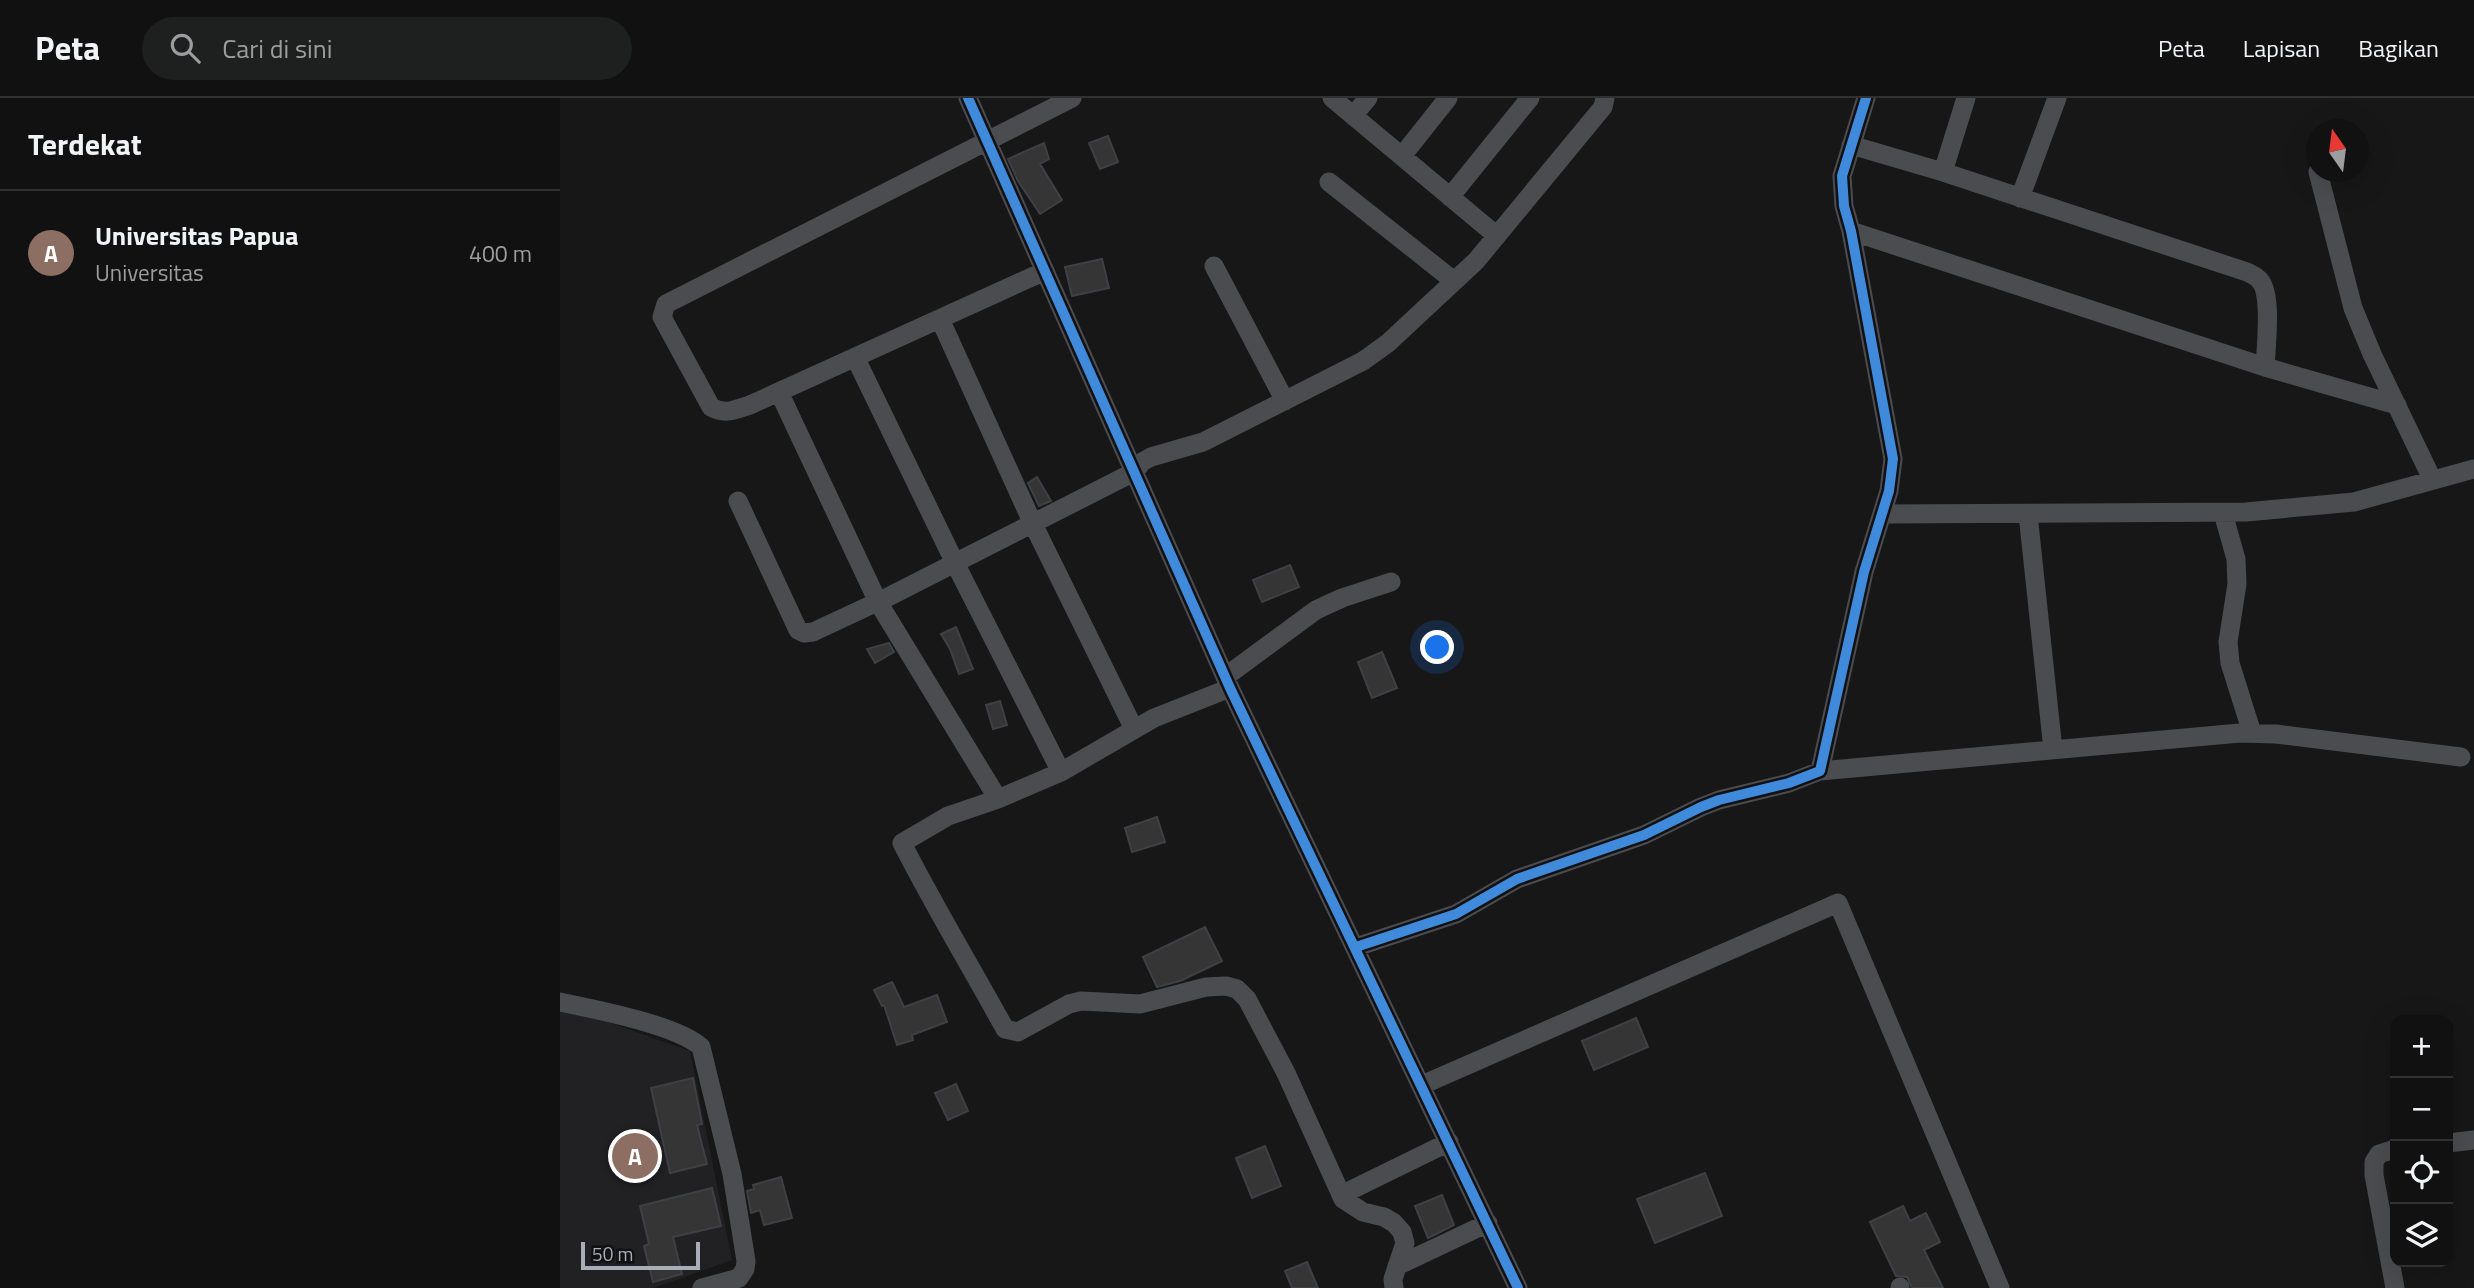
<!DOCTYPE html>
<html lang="id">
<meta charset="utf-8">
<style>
body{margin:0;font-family:"Titillium Web",sans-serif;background:#1e1f1f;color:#f1f3f6}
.controls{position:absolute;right:21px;bottom:21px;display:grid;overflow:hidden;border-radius:14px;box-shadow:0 7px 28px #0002}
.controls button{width:63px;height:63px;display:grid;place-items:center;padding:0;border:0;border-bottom:2px solid #303131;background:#111;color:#f1f3f6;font:35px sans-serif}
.compass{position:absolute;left:1746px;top:21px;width:63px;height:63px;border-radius:50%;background:#111;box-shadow:0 7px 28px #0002;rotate:346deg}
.scale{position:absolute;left:21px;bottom:18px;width:119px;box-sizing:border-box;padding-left:7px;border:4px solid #a8adb8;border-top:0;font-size:19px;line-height:24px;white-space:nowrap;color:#a8adb8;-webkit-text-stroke:5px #111113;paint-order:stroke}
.you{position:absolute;left:878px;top:550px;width:24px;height:24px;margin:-18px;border:5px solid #fff;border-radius:50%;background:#1a73e8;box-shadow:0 0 0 10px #1a73e833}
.badge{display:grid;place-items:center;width:46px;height:46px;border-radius:50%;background:#757880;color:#fff;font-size:23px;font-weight:700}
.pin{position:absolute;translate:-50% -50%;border:4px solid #fff;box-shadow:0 2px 7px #0006}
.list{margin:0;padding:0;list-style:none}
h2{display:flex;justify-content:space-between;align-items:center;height:91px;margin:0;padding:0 28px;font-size:30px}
h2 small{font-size:23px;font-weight:400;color:#9c9d9f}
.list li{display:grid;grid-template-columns:46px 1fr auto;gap:21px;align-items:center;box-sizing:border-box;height:126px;padding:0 28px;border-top:2px solid #303131}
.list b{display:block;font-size:26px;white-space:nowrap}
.list p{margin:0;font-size:23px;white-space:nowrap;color:#9c9d9f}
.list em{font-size:23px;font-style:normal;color:#9c9d9f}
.icon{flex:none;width:38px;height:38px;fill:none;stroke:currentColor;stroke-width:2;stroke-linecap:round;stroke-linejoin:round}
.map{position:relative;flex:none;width:1914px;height:1190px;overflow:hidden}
header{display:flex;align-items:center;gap:42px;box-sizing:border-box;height:98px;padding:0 35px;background:#111;border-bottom:2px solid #303131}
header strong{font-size:33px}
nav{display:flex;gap:38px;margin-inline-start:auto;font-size:24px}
.search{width:490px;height:63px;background:#1e1f1f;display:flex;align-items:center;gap:18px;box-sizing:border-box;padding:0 24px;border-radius:38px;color:#9c9d9f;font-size:26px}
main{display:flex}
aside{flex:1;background:#111}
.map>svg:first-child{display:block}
</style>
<header>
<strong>Peta</strong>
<div class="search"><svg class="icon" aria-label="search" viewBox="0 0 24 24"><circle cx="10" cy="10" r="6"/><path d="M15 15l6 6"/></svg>Cari di sini</div>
<nav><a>Peta</a><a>Lapisan</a><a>Bagikan</a></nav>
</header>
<main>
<aside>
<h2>Terdekat<small></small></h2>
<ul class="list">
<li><span class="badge" style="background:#8d6e63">A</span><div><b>Universitas Papua</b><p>Universitas</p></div><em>400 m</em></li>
</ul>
</aside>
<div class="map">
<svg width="1914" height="1190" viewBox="0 0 1914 1190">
<rect width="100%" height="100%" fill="#171717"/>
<!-- built -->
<path fill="#212123" d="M0,907l130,46 42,209 -78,28h-94z"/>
<!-- building -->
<path fill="#353536" stroke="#3f4043" stroke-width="2" d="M548,38l10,26 -18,7 -11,-26z
M484,45l5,16 -9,5 22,36 -22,14 -22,-33 -10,-22z
M542,161l7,29 -37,8 -7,-29z
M477,379l14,24 -12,5 -11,-23z
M730,467l9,22 -37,15 -9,-22z
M396,529l17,42 -14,5 -9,-25 -9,-15z
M329,545l5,9 -19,11 -8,-14z
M822,554l15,36 -25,10 -14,-36z
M440,603l7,24 -14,4 -7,-24z
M597,719l8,25 -33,10 -7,-24z
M645,829l17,34 -42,20 -23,6 -14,-30z
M332,884l12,25 33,-12 10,27 -35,13 1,5 -16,5 -13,-40 -2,1 -8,-16z
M1076,920l12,29 -54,23 -12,-29z
M133,980l9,46 -5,1 10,39 -37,9 -19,-85z
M396,986l12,27 -20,9 -13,-27z
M705,1048l16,40 -29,12 -16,-40z
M1145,1075l17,43 -67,27 -18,-44z
M221,1079l11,41 -28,7 -4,-15 -9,3 -4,-22 7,-2 -1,-4z
M152,1090l9,38 -48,11 9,37 -29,8 -9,-36 5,-2 -9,-38z
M882,1097l12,30 -26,13 -13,-32z
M1343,1108l7,15 16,-8 14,29 -16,8 19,38h-31l-5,-11 -11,-1 -26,-54z
M747,1164l11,26h-26l-7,-17z"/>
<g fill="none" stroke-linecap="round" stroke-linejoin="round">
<!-- minor -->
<path stroke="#4b4c50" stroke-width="19" d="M408,0l262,590 288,600
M772,0l165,138
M793,18l15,-18
M1291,47l92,27 304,100c6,3 11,5 14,10 11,15 5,65 4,85
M842,58l46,-58
M1383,74l23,-74
M1758,74l35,136 19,46 60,125
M769,84l125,99
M890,99l80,-99
M1460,100l37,-100
M1291,133l414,136 132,38
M654,168l71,135
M485,173l-295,134c-15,5 -25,10 -39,2l-49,-90 4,-13 406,-206
M380,221l93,205 101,205
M295,259l100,206 106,209
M219,294l99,210 120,197
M178,403l60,129 6,3 9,-1 75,-35 246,-125 8,-10 9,-5 52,-15 160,-81 25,-18 88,-82 127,-154 2,-9
M1663,415l13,46 1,25 -9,58 2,21 22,70
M1322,416l364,-2 108,-10 120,-33
M1468,416l25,236
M665,579l91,-67 26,-12 49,-16
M670,590l-76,30 -93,54 -63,27 -50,17 -46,27c32,63 69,124 103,186l13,3 51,-28 12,-3 59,3 66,-17 20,-1 11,3 10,10 39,74 57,126 20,13 21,5 10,6 8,9 3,11 -12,36 1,9
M1260,673l420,-38 36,1 185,23
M796,849l100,-33 61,-35 127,-44 57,-28 18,-7 70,-17 31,-12 44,-199 25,-81 4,-32 -42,-228 -7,-25 -2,-30 24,-78
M0,904c34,7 117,23 141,45l31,127 14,87 -1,8 -6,9 -37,10
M862,987l416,-182 162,385
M1888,1045l26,-3
M781,1097l108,-53
M837,1168l91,-43
M1340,1189v1
M1835,1190l-21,-113v-13l5,-8 16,-5"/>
<!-- cycleway casing -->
<g stroke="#111113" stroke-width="15">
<path id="cycleway" d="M408,0l262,590 288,600
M796,849l100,-33 61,-35 127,-44 57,-28 18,-7 70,-17 31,-12 44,-199 25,-81 4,-32 -42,-228 -7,-25 -2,-30 24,-78"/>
</g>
<!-- cycleway -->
<use href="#cycleway" stroke="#408adc" stroke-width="10"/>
</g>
</svg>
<div class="controls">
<button>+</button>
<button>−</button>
<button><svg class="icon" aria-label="locate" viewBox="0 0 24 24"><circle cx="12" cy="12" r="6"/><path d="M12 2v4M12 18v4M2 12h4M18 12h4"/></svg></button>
<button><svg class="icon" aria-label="layers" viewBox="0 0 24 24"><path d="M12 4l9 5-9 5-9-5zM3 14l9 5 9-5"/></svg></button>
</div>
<svg class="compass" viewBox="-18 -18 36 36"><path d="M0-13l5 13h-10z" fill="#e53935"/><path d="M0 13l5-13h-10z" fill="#9c9d9f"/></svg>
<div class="scale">50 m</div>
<div class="you"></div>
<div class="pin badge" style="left:75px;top:1058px;background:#8d6e63">A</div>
</div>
</main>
